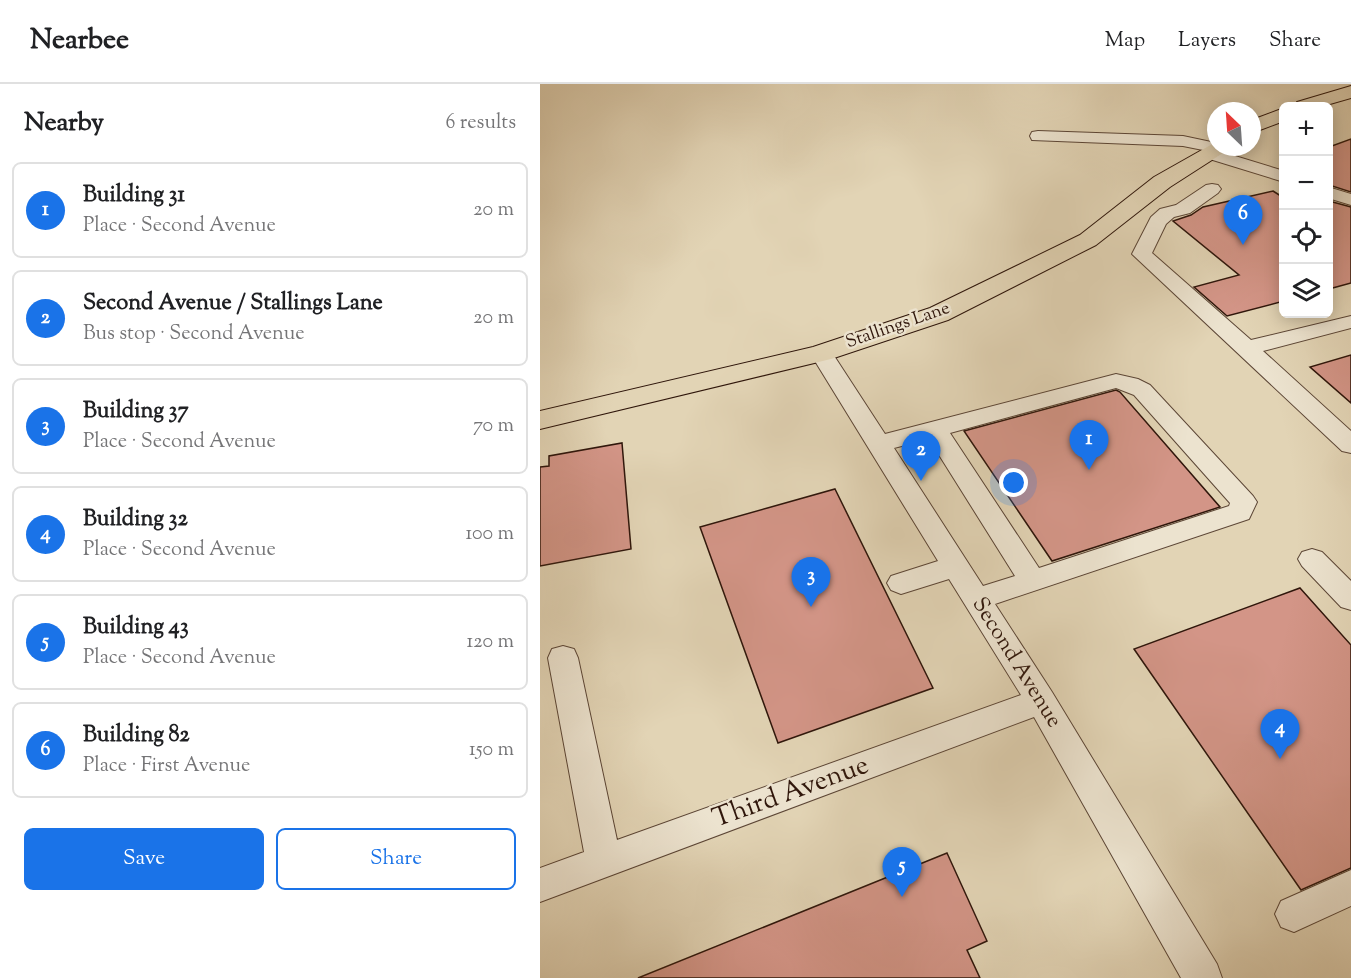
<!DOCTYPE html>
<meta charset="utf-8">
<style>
body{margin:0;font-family:"Sorts Mill Goudy",serif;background:#f2f2f2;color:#202124}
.controls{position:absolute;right:18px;top:18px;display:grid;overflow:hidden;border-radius:9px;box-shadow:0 3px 15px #0003}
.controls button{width:54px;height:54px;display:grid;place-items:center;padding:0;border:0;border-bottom:2px solid #e0e0e0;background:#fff;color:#202124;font:30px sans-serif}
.compass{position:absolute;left:667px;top:18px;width:54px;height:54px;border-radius:50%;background:#fff;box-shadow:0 3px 15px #0003;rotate:335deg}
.you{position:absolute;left:474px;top:399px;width:21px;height:21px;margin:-15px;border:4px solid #fff;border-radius:50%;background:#1a73e8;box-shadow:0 0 0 9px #1a73e833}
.badge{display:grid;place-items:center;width:39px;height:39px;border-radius:50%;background:#1a73e8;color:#fff;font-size:20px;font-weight:700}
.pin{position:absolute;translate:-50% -50px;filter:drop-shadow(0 2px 3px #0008)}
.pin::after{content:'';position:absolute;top:32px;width:21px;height:18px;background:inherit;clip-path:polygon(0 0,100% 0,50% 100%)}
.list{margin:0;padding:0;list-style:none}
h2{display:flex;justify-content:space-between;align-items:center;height:78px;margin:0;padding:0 24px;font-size:26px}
h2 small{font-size:20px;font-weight:400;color:#757577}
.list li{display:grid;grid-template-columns:39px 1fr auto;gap:18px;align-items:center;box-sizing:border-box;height:96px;margin:0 12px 12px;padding:0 12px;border:2px solid #e0e0e0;border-radius:9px}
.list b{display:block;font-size:22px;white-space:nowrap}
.list p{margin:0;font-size:20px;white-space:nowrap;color:#757577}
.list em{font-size:20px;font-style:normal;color:#757577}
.actions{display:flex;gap:12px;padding:18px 24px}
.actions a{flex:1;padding:14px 0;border:2px solid #1a73e8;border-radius:9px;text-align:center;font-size:21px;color:#1a73e8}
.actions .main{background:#1a73e8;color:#fff}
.icon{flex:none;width:33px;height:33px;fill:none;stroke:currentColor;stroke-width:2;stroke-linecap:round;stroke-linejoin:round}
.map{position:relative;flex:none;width:811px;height:894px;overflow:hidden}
header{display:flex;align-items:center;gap:36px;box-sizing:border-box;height:84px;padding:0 30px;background:#fff;border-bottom:2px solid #e0e0e0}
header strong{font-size:28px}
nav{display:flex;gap:33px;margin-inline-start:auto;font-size:21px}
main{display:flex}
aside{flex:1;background:#fff}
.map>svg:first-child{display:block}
</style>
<header>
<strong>Nearbee</strong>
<nav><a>Map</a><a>Layers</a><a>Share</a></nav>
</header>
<main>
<aside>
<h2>Nearby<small>6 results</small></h2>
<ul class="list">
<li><span class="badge">1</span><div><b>Building 31</b><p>Place · Second Avenue</p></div><em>20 m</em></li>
<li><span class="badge">2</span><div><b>Second Avenue / Stallings Lane</b><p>Bus stop · Second Avenue</p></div><em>20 m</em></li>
<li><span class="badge">3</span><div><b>Building 37</b><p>Place · Second Avenue</p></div><em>70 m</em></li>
<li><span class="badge">4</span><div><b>Building 32</b><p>Place · Second Avenue</p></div><em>100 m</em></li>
<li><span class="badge">5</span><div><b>Building 43</b><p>Place · Second Avenue</p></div><em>120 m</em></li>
<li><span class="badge">6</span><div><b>Building 82</b><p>Place · First Avenue</p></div><em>150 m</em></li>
</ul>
<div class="actions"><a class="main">Save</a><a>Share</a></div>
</aside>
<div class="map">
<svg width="811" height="894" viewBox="0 0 811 894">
<rect width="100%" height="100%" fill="#e2d4b5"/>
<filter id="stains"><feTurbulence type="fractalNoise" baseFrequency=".00333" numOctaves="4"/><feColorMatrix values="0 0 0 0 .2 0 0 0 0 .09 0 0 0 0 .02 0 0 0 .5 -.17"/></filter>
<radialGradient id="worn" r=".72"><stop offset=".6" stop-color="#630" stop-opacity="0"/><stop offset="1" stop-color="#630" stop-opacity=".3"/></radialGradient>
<!-- building -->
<path fill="#d39587" stroke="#2f160b" stroke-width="1.5" d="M811,55v53l-22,-7v-38z
M733,107l11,7v103l-57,15 -33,-29 45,-12 -66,-54 18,-6 12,-8z
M789,117l22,6v76l-22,6z
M811,271v48l-41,-36z
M576,306l4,2 100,115 -168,54 -88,-130z
M82,359l9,106 -91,17v-99l9,-1v-10z
M295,405l98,199 -155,55 -78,-216z
M760,504l51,57v223l-50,22 -167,-241z
M407,769l40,88 -20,9 13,28h-342z"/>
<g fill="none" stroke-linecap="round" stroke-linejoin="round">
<!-- minor casing -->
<g stroke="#5c4636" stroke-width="2">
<path id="minor" d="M498,47l145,5 33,7v4h9l-3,5 62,19v11l-81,-25 -2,-4 2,-3 -20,-4 -151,-6 -2,-4 2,-4z
M672,100l6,1 3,4 -3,4 -28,20 -16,4 -8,7 -14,29 99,87 100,-24v12l-88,23 88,80v22l-9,-2 -210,-197 19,-37 9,-8 16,-4 30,-20z
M788,103l23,7v11l-23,-7z
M281,262l8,2 56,86 231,-60 22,5 12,6 103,111 4,6 -8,17 -254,85 57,88 165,272 5,14h-41l-147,-261 -494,185v-34l44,-16 -36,-194 4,-9 11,-3 11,3 4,9 39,182 404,-145 -72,-116 -48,15 -10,-4 -4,-7 4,-7 47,-15 -128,-208 3,-5zM576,304l18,7 96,108 -1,3 -190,62 -89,-135zM389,355l86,137 -32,10 -89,-138z
M772,465l10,3 29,29v29l-10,-3 -39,-41 -4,-7 4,-7z
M811,786v36l-57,26 -13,-5 -6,-13 6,-13z"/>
</g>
<!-- major casing -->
<g stroke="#2f160b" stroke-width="2">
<path id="major" d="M811,2v12l-28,8h-29l3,-4z
M744,24v13l-32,12v-13z
M676,58v5h13l-3,4 -56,36 -74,58 -148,75 -117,39 -291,70v-18l273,-64 117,-39 150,-73 74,-58z"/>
</g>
<!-- minor -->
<use href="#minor" fill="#ece3cf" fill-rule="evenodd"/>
<!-- major -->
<use href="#major" fill="#e2d4b5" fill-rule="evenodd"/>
</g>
<g text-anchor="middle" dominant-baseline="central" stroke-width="5" stroke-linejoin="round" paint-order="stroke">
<!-- far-street labels -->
<g font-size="18" fill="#2f160b" stroke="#ece3cf">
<text transform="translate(358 242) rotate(-19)">Stallings Lane</text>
</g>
<!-- street labels -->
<g font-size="22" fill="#2f160b" stroke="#ece3cf">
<text transform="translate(476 579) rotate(58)">Second Avenue</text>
</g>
<!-- near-street labels -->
<g font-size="27" fill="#2f160b" stroke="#ece3cf">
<text transform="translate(251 709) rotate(-20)">Third Avenue</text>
</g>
</g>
<rect width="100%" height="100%" filter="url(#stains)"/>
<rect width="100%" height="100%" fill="url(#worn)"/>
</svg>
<div class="controls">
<button>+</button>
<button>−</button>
<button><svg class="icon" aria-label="locate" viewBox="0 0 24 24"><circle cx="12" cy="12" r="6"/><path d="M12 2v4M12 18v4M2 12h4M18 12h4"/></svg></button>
<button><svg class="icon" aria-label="layers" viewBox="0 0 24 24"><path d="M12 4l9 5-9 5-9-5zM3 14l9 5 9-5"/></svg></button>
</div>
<svg class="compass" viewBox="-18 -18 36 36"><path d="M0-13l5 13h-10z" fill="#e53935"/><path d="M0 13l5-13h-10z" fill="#757577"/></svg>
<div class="you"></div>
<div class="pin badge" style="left:549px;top:386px">1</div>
<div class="pin badge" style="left:381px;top:397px">2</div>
<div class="pin badge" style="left:271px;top:523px">3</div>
<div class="pin badge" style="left:740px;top:675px">4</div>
<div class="pin badge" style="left:362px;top:813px">5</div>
<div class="pin badge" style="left:703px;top:161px">6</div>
</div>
</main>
